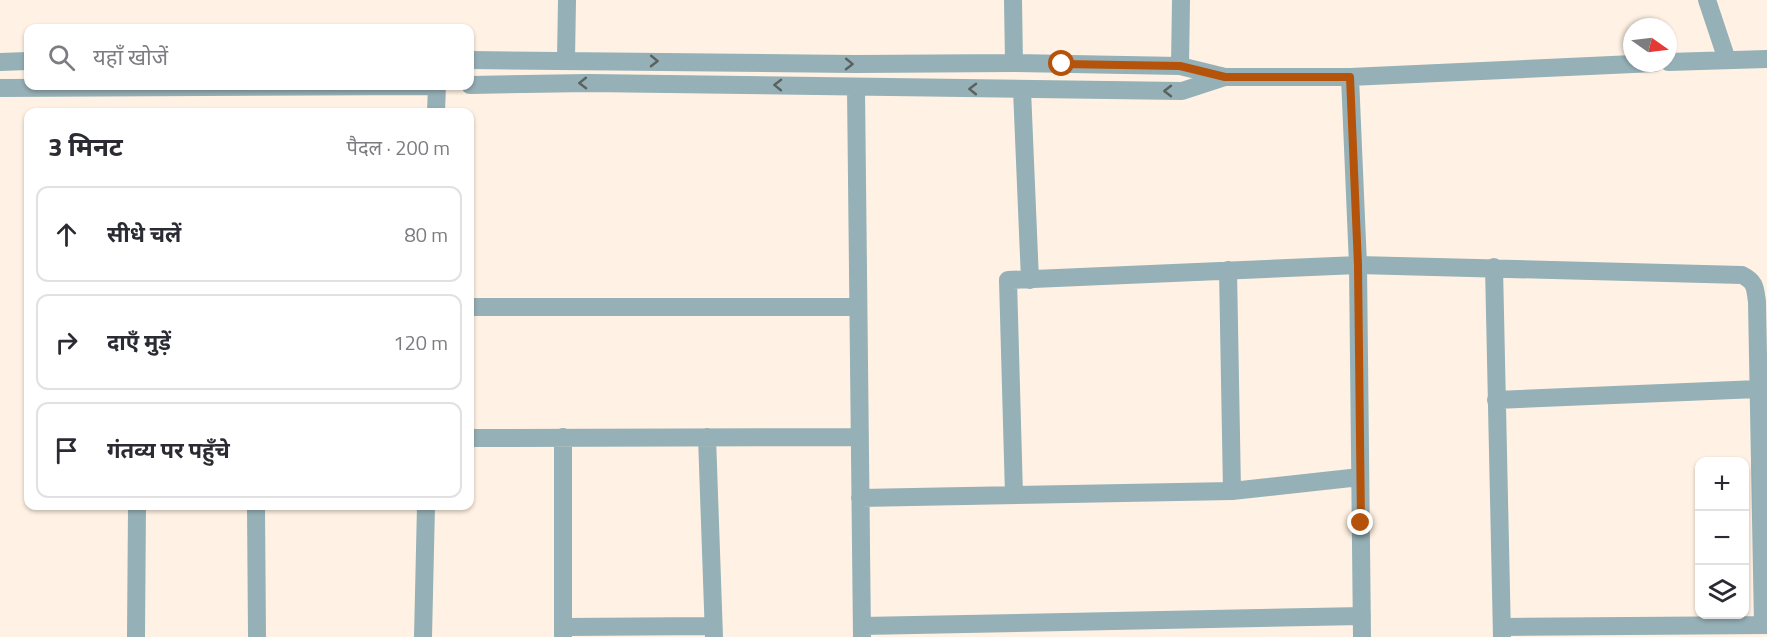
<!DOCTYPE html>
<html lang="hi">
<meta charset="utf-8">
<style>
body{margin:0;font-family:"Titillium Web","Noto Sans Devanagari",sans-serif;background:#f7f7f7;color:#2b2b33}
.controls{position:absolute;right:18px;bottom:18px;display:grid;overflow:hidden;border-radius:12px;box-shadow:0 2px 4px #0004}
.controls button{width:54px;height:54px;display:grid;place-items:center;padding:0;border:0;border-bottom:2px solid #e1e1e2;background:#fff;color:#2b2b33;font:30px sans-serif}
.compass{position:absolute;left:1623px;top:18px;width:54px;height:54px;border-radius:50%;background:#fff;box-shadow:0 2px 4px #0004;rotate:104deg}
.stop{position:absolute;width:18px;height:18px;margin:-14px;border:4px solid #b45309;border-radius:50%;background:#fff}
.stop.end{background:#b45309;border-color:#fff;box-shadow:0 2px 6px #0008}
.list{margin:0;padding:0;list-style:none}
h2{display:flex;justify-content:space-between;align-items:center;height:78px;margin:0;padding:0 24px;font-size:26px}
h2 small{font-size:20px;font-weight:400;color:#7c7c81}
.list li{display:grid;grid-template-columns:39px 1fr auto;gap:18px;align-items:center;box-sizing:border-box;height:96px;margin:0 12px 12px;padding:0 12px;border:2px solid #e1e1e2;border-radius:12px}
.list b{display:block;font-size:22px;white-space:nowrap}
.list em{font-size:20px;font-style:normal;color:#7c7c81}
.icon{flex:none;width:33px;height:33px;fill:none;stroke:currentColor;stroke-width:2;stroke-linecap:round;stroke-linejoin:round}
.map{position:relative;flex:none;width:1767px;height:637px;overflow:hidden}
.search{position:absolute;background:#fff;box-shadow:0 2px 4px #0004;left:24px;top:24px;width:450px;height:66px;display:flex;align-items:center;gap:15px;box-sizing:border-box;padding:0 21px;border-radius:12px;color:#7c7c81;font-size:22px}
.panel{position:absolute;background:#fff;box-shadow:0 2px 4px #0004;left:24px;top:108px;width:450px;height:402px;border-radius:12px}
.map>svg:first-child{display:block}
</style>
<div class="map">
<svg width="1767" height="637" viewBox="0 0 1767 637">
<rect width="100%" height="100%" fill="#fff2e4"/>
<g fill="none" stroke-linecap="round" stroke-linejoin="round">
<!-- street -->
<path stroke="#95b0b6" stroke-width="18" d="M1013,0l1,63
M1707,0l20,60
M470,60l385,4 159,-1 166,3 45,11h125l305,-14
M566,60l1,-60
M0,62l28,-1
M1668,62l99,-3
M1180,66l1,-66
M1350,77l8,188 4,372
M470,85l119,-2 593,8 43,-14
M0,88l429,-2
M856,88l6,549
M1022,90l8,190
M436,112l1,-26
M1494,267l8,370
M470,307h388
M1496,400l262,-11
M563,437v200
M707,437l7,200
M470,438l389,-1
M1232,491l128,-14
M1014,495l-6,-215 350,-15 384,10c14,7 13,13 15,27l6,323
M860,498l372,-7 -4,-221
M256,506l1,131
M862,626l500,-10
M563,627l150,-1
M1502,627l265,-2
M136,637l1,-131
M423,637l3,-131"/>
</g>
<!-- one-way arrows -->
<defs><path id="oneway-chevron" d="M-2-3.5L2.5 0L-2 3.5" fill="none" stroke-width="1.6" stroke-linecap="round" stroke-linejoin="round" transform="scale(1.5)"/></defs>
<g stroke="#5a6260">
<use href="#oneway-chevron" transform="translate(654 61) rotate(1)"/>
<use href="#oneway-chevron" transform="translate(849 64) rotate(1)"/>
<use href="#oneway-chevron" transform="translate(583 83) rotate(179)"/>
<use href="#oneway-chevron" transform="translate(778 85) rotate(-179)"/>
<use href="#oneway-chevron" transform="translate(973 89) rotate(-179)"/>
<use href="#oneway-chevron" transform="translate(1168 91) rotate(-180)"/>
</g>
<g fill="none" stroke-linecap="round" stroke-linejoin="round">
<!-- route -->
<path stroke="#b45309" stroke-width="8" d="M1062,64l118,2 45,11h125l8,188 3,258"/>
</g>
</svg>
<div class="controls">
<button>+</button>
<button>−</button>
<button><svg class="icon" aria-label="layers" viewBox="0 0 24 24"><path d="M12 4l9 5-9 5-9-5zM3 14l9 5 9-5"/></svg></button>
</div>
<svg class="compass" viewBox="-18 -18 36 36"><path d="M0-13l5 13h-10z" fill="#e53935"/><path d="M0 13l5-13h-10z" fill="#7c7c81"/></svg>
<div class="stop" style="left:1062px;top:64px"></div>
<div class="stop end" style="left:1361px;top:523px"></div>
<div class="search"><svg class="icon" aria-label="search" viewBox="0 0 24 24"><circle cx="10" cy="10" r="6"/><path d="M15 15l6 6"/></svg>यहाँ खोजें</div>
<section class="panel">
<h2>3 मिनट<small>पैदल · 200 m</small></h2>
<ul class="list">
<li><svg class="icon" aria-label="ahead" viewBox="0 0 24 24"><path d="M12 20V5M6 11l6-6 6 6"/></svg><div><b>सीधे चलें</b></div><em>80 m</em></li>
<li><svg class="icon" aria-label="right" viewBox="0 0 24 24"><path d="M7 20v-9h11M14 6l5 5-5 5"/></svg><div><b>दाएँ मुड़ें</b></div><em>120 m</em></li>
<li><svg class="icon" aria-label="arrive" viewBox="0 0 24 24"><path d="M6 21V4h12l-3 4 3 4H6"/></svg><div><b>गंतव्य पर पहुँचे</b></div></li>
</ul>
</section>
</div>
